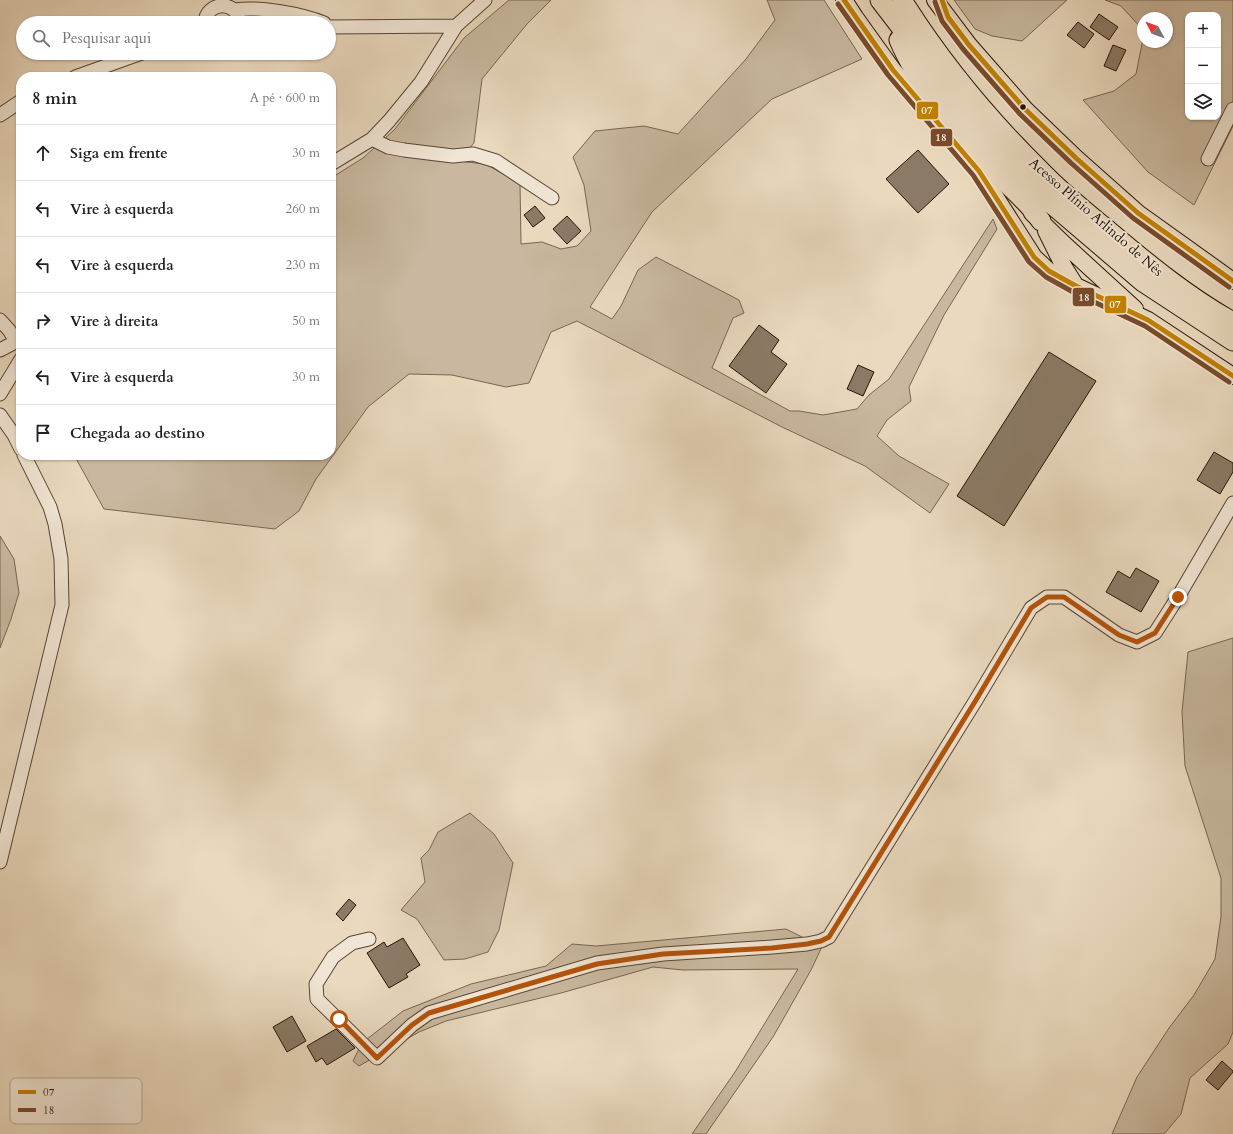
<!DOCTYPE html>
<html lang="pt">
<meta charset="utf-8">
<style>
body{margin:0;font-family:Cardo,serif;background:#f6f6f6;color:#202124}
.controls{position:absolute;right:12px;top:12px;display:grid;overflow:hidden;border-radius:8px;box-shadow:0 1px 3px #0004}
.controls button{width:36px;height:36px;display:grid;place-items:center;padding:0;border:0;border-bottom:1px solid #e0e0e0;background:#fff;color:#202124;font:20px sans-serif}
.compass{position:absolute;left:1137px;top:12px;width:36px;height:36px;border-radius:50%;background:#fff;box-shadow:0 1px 3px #0004;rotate:311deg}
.stop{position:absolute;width:12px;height:12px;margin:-9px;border:3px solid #b45309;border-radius:50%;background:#fff}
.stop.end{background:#b45309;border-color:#fff;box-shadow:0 1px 4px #0008}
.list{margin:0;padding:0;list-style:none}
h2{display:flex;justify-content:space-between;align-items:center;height:52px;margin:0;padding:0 16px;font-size:17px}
h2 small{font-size:13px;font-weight:400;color:#757577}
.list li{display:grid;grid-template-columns:26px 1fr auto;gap:12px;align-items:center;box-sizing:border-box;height:56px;padding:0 16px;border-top:1px solid #e0e0e0}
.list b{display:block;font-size:15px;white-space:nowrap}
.list em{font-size:13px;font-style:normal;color:#757577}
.icon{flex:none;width:22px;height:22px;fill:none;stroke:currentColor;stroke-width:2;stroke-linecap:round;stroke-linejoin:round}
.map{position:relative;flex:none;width:1233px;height:1134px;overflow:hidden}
.search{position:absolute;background:#fff;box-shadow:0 1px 3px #0004;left:16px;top:16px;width:320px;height:44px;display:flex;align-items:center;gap:10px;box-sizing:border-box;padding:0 14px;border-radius:22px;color:#757577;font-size:15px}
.panel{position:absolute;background:#fff;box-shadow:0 1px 3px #0004;left:16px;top:72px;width:320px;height:388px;border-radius:16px}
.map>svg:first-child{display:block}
</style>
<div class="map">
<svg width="1233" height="1134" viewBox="0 0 1233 1134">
<rect width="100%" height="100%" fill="#ead9be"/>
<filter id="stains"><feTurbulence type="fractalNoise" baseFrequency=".005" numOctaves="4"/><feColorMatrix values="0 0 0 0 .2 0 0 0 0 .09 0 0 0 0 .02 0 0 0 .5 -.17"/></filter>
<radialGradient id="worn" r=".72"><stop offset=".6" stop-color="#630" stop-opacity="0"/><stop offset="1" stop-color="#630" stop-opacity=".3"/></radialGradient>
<!-- green -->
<path fill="#c9b89f" stroke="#776652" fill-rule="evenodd" d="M509,0h42l-24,24 -45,55 -8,64 -16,18 27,3 35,19 1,61 21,-2 19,7 16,-3 14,-15 -7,-46 -11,-28 22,-26 49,-5 34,8 68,-75 29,-39 -8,-20h57l38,59 -90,40 -120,113 -62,95 22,12 9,-13 17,-36 18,-13 83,43 5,13 -11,5 -21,50 78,43h9l24,4 34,-6 12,-14 20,-16 104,-160 4,10 -53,86 -35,72 2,14 -24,19 -10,16 22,20 50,28 -19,29 -65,-47 -83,-39 -205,-106 -26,11 -22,51 -23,4 -54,-12 -43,-1 -41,33 -52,72 -17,32 -24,18 -171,-20 -30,-54h257v-277l32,-20 32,-29 69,-91z
M954,0h113l-45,41 -30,-5 -17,-7z
M1105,0h128v126l-39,79 -46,-33 -65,-72 31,-9 22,-17 7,-35v3h24v-24h-24v12l-22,-24zM1188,15h30v102h-30z
M0,536l14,23 5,34 -8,26 -11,29z
M1233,638v394l-5,12 -38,34 -9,36 -17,20h-52l25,-57 32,-49 25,-33 21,-36 6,-42v-39l-36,-112 -3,-54 6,-60z
M470,813l24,21 19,29 -14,67 -11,22 -23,7 -21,1 -27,-41 -16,-9 24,-28 -4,-24 8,-8 9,-18z
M786,929l22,11 19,-4 -16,34 -38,67 -67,97h-14l43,-62 63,-103 -115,1 -30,-3 -92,26 -115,28 -27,11 -60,34 -6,-5 9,-18 41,-32 68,-27 75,-18 26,-22 24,2z"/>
<!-- building -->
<path fill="#8b7a66" stroke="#251406" d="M1099,14l19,13 -9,13 -19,-13z
M1078,22l16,12 -10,14 -17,-13z
M1113,45l13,5 -10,21 -12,-5z
M918,150l31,34 -31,29 -32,-34z
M535,206l10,12 -12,9 -9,-12z
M567,216l14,15 -14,13 -14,-15z
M759,325l20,15 -8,12 16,12 -21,29 -37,-27z
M1049,352l47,29 -92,145 -47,-30z
M858,365l16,7 -11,24 -16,-7z
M1214,452l19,11v9l-13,22 -23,-14z
M1136,568l23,13 -18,31 -35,-20 12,-21 12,7z
M349,899l7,6 -13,16 -7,-7z
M403,938l17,27 -14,9 2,3 -19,11 -22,-35 17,-11 3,5z
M292,1016l14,25 -19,11 -14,-25z
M336,1029l19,19 -28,17 -5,-7 -6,4 -9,-16z
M1222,1061l11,10v1l-15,18 -12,-10z"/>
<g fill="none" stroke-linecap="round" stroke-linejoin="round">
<!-- minor casing -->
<g stroke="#564534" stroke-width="15">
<path id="minor" d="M235,10c24,-4 67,4 89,13
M205,23c1,-23 34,-23 34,0
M329,27l127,-1
M75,77l67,-24
M0,115l21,-14
M372,139l16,8 16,3 49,6 20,-2 23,7 56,37
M1208,159l25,-50
M331,164l41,-25 17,-18 32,-39 35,-56 29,-26
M0,320l9,10 7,11
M0,350l21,-11
M0,394l21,-35
M0,415l14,20 7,14
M0,862l62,-257 -1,-46 -6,-35 -5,-17 -26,-52
M369,939l-17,4 -19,14 -17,27 1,15 60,59 35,-33 17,-12 168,-50 66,-9 109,-7 35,-3 14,-3 8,-4 147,-237 55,-92 16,-11h17l55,38 18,7 18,-9 23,-36 55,-94"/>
</g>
<!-- major casing -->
<g stroke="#251406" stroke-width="18">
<path id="major" d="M844,0l11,17 38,53 86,101 55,86 15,14 27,15 72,34 85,56
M935,0l34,45 56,64 51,49 62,55 95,68
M1032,213l32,31 71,65
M1046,231l18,36 10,16"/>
</g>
<!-- highway casing -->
<g stroke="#251406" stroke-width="21">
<path id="highway" d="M880,0l97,126 19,21 58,59 89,76 90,59
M902,0c39,62 87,120 139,171 21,22 45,41 68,60 39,33 79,66 124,91
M899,40c20,47 59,92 94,130 16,17 35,31 48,51"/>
</g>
<!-- minor -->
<use href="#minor" stroke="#f1e6d5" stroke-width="13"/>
<!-- major -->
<use href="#major" stroke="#ead9be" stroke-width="16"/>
<!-- highway -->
<use href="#highway" stroke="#ead9be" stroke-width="19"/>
<!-- bus-1 casing -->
<g stroke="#f1e6d5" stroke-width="8">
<path id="bus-1" d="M844,0l49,70 86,101 55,86 15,14 27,15 72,34 85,56
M942,0l6,17 21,28 56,64 51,49 62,55 95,68"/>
</g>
<!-- bus-2 casing -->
<g stroke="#f1e6d5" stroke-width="8">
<path id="bus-2" d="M935,2l7,19 21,28 57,65 51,49 62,55 96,69
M838,4l50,71 85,100 56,87 17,15 27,15 72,34 84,56"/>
</g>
<!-- bus-1 -->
<use href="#bus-1" stroke="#c28202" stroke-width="5"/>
<!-- bus-2 -->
<use href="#bus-2" stroke="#7a4b2a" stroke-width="5"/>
</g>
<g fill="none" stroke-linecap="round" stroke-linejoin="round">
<!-- route -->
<path stroke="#b45309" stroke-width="5" d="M339,1019l38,39 35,-33 17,-12 168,-49 66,-10 109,-6 35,-4 14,-3 8,-4 147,-237 55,-92 16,-11h17l55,38 18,7 18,-9 23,-36"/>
</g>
<!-- markers -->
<circle fill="#251406" stroke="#f1e6d5" stroke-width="1.5" cx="1023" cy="107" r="3.5"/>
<g text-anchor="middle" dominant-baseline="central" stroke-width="4" stroke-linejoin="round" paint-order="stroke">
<!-- street labels -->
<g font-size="14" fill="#251406" stroke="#f1e6d5">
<text transform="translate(1096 217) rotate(41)">Acesso Plínio Arlindo de Nês</text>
</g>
</g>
<!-- legend -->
<rect x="10" y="1078" width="132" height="46" rx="6" fill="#f1e6d5" stroke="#b4a797" stroke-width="1"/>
<rect x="18" y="1090" width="18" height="4" fill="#c28202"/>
<rect x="18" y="1108" width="18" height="4" fill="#7a4b2a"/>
<g font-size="11" fill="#251406">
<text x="43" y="1096">07</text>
<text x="43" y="1114">18</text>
</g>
<g stroke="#f1e6d5" stroke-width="1.5">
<rect x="916" y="101" width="23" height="19" rx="4" fill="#c28202"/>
<rect x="930" y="128" width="23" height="19" rx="4" fill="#7a4b2a"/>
<rect x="1072" y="287" width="23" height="20" rx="4" fill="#7a4b2a"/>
<rect x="1104" y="295" width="23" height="19" rx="4" fill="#c28202"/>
</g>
<g font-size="11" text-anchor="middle" font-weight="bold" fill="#fff">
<text x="927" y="114">07</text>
<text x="941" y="141">18</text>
<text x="1084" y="301">18</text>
<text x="1115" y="308">07</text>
</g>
<rect width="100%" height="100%" filter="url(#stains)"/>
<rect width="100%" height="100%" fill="url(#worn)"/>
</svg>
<div class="controls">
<button>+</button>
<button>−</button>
<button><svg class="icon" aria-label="layers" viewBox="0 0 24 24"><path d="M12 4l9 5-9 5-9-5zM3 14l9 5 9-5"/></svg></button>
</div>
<svg class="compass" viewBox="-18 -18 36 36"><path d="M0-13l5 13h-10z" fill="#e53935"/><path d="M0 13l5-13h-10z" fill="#757577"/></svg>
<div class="stop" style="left:339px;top:1019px"></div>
<div class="stop end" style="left:1178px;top:597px"></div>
<div class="search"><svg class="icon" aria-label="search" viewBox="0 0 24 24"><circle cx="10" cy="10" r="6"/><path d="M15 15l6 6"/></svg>Pesquisar aqui</div>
<section class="panel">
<h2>8 min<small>A pé · 600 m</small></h2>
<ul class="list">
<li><svg class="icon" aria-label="ahead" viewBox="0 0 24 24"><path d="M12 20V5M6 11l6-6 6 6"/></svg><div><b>Siga em frente</b></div><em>30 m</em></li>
<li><svg class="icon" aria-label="left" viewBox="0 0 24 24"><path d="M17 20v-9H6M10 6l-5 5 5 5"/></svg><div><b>Vire à esquerda</b></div><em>260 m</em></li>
<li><svg class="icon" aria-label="left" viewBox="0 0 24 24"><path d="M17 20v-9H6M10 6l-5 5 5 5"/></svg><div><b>Vire à esquerda</b></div><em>230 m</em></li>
<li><svg class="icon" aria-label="right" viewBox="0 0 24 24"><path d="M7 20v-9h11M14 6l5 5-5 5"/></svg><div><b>Vire à direita</b></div><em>50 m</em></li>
<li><svg class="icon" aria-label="left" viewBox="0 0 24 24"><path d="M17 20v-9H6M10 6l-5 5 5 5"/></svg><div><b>Vire à esquerda</b></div><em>30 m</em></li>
<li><svg class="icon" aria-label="arrive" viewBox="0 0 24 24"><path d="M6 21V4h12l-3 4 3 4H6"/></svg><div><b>Chegada ao destino</b></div></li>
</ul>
</section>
</div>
